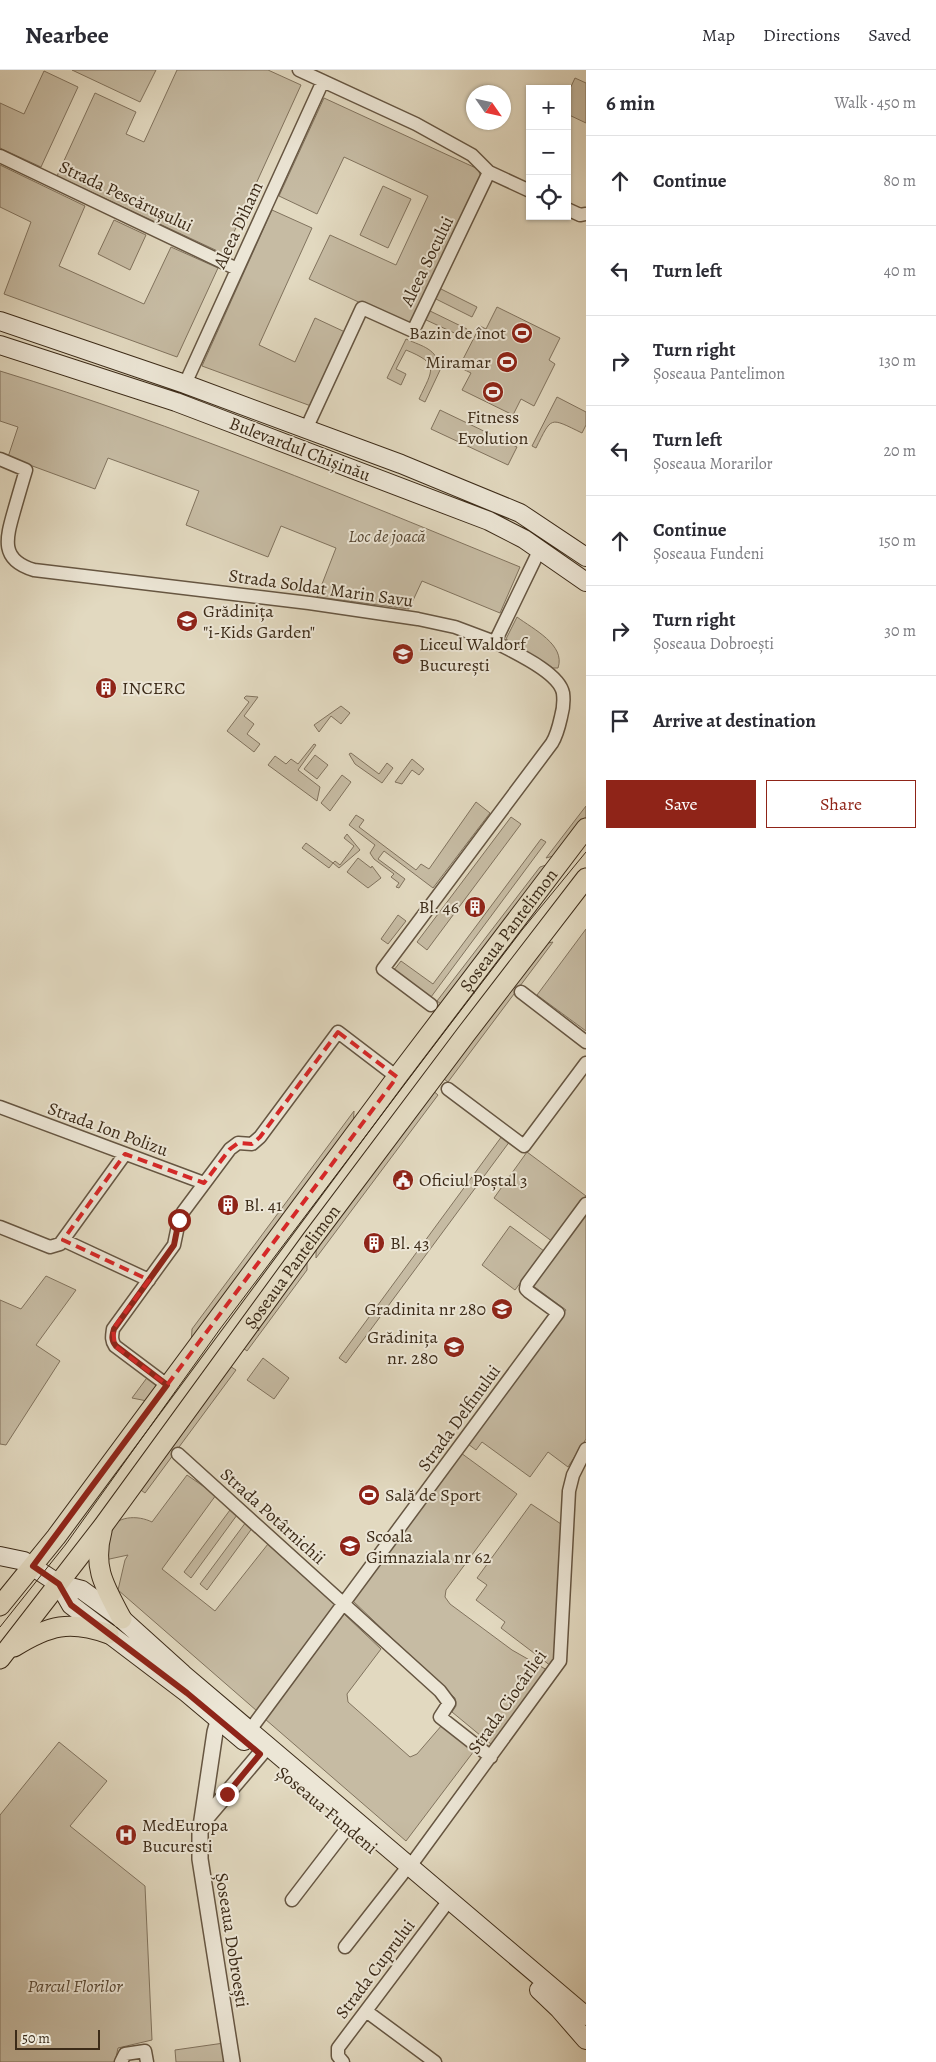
<!DOCTYPE html>
<meta charset="utf-8">
<style>
body{margin:0;font-family:Alegreya,serif;background:#f2f2f3;color:#2b2b33}
.controls{position:absolute;right:15px;top:15px;display:grid;overflow:hidden;border-radius:0px;box-shadow:0 1px 4px #0004}
.controls button{width:45px;height:45px;display:grid;place-items:center;padding:0;border:0;border-bottom:1px solid #e1e1e2;background:#fff;color:#2b2b33;font:25px sans-serif}
.compass{position:absolute;left:466px;top:15px;width:45px;height:45px;border-radius:50%;background:#fff;box-shadow:0 1px 4px #0004;rotate:124deg}
.scale{position:absolute;left:15px;bottom:12px;width:85px;box-sizing:border-box;padding-left:5px;border:2px solid #3c2b18;border-top:0;font-size:14px;line-height:18px;white-space:nowrap;color:#3c2b18;-webkit-text-stroke:4px #ece6d6;paint-order:stroke}
.stop{position:absolute;width:15px;height:15px;margin:-11px;border:4px solid #8f2418;border-radius:50%;background:#fff}
.stop.end{background:#8f2418;border-color:#fff;box-shadow:0 1px 5px #0008}
.list{margin:0;padding:0;list-style:none}
h2{display:flex;justify-content:space-between;align-items:center;height:65px;margin:0;padding:0 20px;font-size:21px}
h2 small{font-size:16px;font-weight:400;color:#7c7c81}
.list li{display:grid;grid-template-columns:32px 1fr auto;gap:15px;align-items:center;box-sizing:border-box;height:90px;padding:0 20px;border-top:1px solid #e1e1e2}
.list b{display:block;font-size:19px;white-space:nowrap}
.list p{margin:0;font-size:16px;white-space:nowrap;color:#7c7c81}
.list em{font-size:16px;font-style:normal;color:#7c7c81}
.actions{display:flex;gap:10px;padding:15px 20px}
.actions a{flex:1;padding:11px 0;border:1px solid #8f2418;border-radius:0px;text-align:center;font-size:18px;color:#8f2418}
.actions .main{background:#8f2418;color:#fff}
.icon{flex:none;width:28px;height:28px;fill:none;stroke:currentColor;stroke-width:2;stroke-linecap:round;stroke-linejoin:round}
.map{position:relative;flex:none;width:586px;height:1992px;overflow:hidden}
header{display:flex;align-items:center;gap:30px;box-sizing:border-box;height:70px;padding:0 25px;background:#fff;border-bottom:1px solid #e1e1e2}
header strong{font-size:24px}
nav{display:flex;gap:28px;margin-inline-start:auto;font-size:18px}
main{display:flex}
aside{flex:1;background:#fff}
.map>svg:first-child{display:block}
</style>
<header>
<strong>Nearbee</strong>
<nav><a>Map</a><a>Directions</a><a>Saved</a></nav>
</header>
<main>
<div class="map">
<svg width="586" height="1992" viewBox="0 0 586 1992">
<rect width="100%" height="100%" fill="#e2d9c0"/>
<filter id="stains"><feTurbulence type="fractalNoise" baseFrequency=".004" numOctaves="4"/><feColorMatrix values="0 0 0 0 .2 0 0 0 0 .09 0 0 0 0 .02 0 0 0 .5 -.17"/></filter>
<radialGradient id="worn" r=".72"><stop offset=".6" stop-color="#630" stop-opacity="0"/><stop offset="1" stop-color="#630" stop-opacity=".3"/></radialGradient>
<!-- green -->
<path fill="#c6bba3" stroke="#81735e" d="M72,0h84l-16,32z
M177,0h91l33,15 -77,169 -167,-78 38,-83 41,19 -10,22 18,8z
M44,1l34,16 -37,80 -41,-19v-45l24,11z
M575,8l11,5v40l-19,-9v-19z
M324,28l154,71 3,8 -71,149 -101,-47 21,-44 66,30 32,-69 -84,-39 -27,57 -38,-18z
M0,95l85,41 -26,60 85,38 27,-57 47,21 -41,89 -173,-63 27,-72 -31,-15z
M383,116l28,13 -23,49 -28,-13z
M272,140l40,18 -53,117 36,17 20,-44 30,14 -34,74 -109,-40z
M114,150l32,15 -16,35 -32,-16z
M439,218l38,19 -5,10 -38,-19z
M497,237l63,31 -11,22 6,4 -21,42 -13,-7 -8,16 -51,-25 9,-17 -12,-6 21,-41 6,3z
M428,240l39,19 -4,8 -39,-18z
M406,269c18,8 29,9 35,29l-16,34 -6,-3c14,-30 21,-35 -13,-49l-10,19 10,5 -5,11 -14,-7z
M0,301c177,54 349,126 520,196l-20,46 -78,-32 -13,28 -92,-12 19,-49 -55,-22 -13,31 -82,-32 13,-34 -91,-33 -13,31 -87,-32 10,-30 -18,-6z
M557,327l29,15v13l-4,8c-33,-16 -30,-17 -46,15l-4,-2z
M440,340l77,37 -9,18 -77,-36z
M517,547c16,12 49,28 41,51h-5l-47,-29z
M246,626l12,1 -14,19 10,8 -7,10 13,10 -6,8 -27,-21 22,-29 -5,-4z
M341,636l9,7 -9,11 -10,-8 -12,16 -5,-7z
M314,674l2,1 -18,25 22,17 -3,14 -49,-36 7,-9 11,8 5,-5 7,5z
M351,683l28,21 8,-11 6,5 -11,15 -27,-19 -6,-10z
M315,685l13,10 -11,14 -13,-10z
M412,689l12,10 -5,6 -7,-5 -10,14 -7,-2z
M342,705l9,7 -21,29 -9,-8z
M476,732l14,11 -57,75 -49,-37 -6,8 27,20 -6,9 -3,-1 3,-4 -8,-6 3,-3 -20,-15 -4,-6 5,-8 -26,-20 7,-10 8,5 -5,7 57,43 5,-6 8,5z
M586,736v14l-25,34 -15,4z
M511,747l10,7 -94,126 -10,-8z
M347,764l13,16 -21,18 -6,-5 -4,5 -27,-20 4,-5 27,20 2,-2 5,4 14,-19 -10,-8z
M541,769l5,3 -115,155 -37,-27 7,-9 32,23z
M358,788l13,10 1,-2 9,12 -13,10 -21,-16z
M555,792l-110,145 -8,-6 103,-134z
M398,845l8,6 -18,23 -7,-5z
M586,859v102l-49,-36z
M553,872l-105,140 -8,-6 99,-131z
M431,1019l7,6 -122,163v-17z
M354,1041l-1,19 -162,217 1,-18z
M502,1066l8,5 -164,222 -7,-5z
M527,1082l59,44 -33,46 -59,-44z
M586,1141v228l-18,28 -20,-15 -18,25 -48,-35 -6,8 -8,-6 98,-134 -34,-25z
M510,1156l34,25 -29,39 -33,-25z
M307,1183v17l-60,81 -8,-6z
M46,1206l30,14 -40,55 24,16 -54,84 -6,-1v-144l21,9z
M263,1288l26,20 -15,21 -27,-19z
M225,1293l11,7 -91,123 -10,-7z
M149,1305l15,10 -17,16 -15,-3z
M461,1383l56,41 -71,96 -1,7 5,7 62,46 35,20 -55,75 -40,-33 4,-6 -1,-8 -102,-97z
M187,1405l29,20 -54,74 53,42 53,-67 68,60 -79,107 -139,-121 7,-30 3,-5 -23,5c1,-8 1,-19 3,-27 7,-18 30,-18 44,-11z
M531,1434l30,20 -5,135 -5,7 -50,-38 4,-6 -29,-22 11,-15 -10,-7z
M230,1440l7,5 -46,63 -7,-6z
M246,1452l7,5 -46,63 -7,-6z
M344,1544l37,35 -34,45 1,8 62,55 7,-3 25,-29 32,26 -68,90 -141,-122z
M59,1672l48,39 -37,45 75,60 7,154 -34,8 -3,14h-115v-247z
M224,1973l3,19h-51l-1,-12z"/>
<g fill="none" stroke-linecap="round" stroke-linejoin="round">
<!-- minor casing -->
<g stroke="#665642" stroke-width="15">
<path id="minor" d="M299,0l117,54 56,31 17,17 41,19
M0,86l237,113
M567,139l13,6 6,-1
M185,314l138,-303
M307,357l55,-119 51,23 76,-159
M0,389l26,11c-4,13 -8,27 -12,41 -8,28 -14,49 20,59l275,33 109,16 37,8 40,15 45,-93
M521,922l65,50
M431,935l-48,-36 169,-226c5,-8 7,-17 9,-26 2,-7 3,-16 2,-24 -4,-21 -50,-41 -68,-51
M448,1019l76,57 62,-83
M0,1037l204,76
M0,1157l50,20 10,-3 65,-90
M63,1170l86,40
M167,1315l-52,-39c-4,-6 -3,-10 -2,-17l61,-84 5,-24 4,-9 47,-63 8,-6 14,1 8,-7 78,-105 59,45
M178,1384l262,237 9,12 -9,14 51,40
M250,1660l308,-417 -29,-21 -3,-3 1,-5 59,-80
M411,1795l149,-204 9,-170 4,-16 13,-26
M292,1830l56,-73
M345,1877l58,-74
M366,1941l69,51
M121,1992l4,-8 20,-3 2,11
M343,1992l-5,-6v-8l112,-149"/>
</g>
<!-- tertiary casing -->
<g stroke="#665642" stroke-width="18">
<path id="tertiary" d="M227,1642l-10,13 -2,7 -15,101v26l32,203
M201,1754l67,-79"/>
</g>
<!-- secondary casing -->
<g stroke="#3c2b18" stroke-width="20">
<path id="secondary" d="M0,251l185,63 216,80 119,49 66,44
M0,275l176,57 313,119 35,18 62,43
M0,1486l24,5 35,23 23,6 40,29 61,55 403,342
M59,1514l12,21 116,88 57,48
M539,1920l20,19 27,31"/>
</g>
<!-- primary casing -->
<g stroke="#3c2b18" stroke-width="21">
<g id="primary">
<path d="M102,1461c-10,37 3,56 20,88"/>
<path id="s1" d="M0,1536l56,-69 341,-460 189,-249"/>
<path d="M14,1577c35,-22 56,-27 95,-13"/>
<path id="s2" d="M0,1589l103,-133 209,-287 154,-205 120,-156"/>
</g>
</g>
<!-- minor -->
<use href="#minor" stroke="#ece6d6" stroke-width="12"/>
<!-- tertiary -->
<use href="#tertiary" stroke="#ece6d6" stroke-width="15"/>
<!-- secondary -->
<use href="#secondary" stroke="#ece6d6" stroke-width="18"/>
<!-- primary -->
<use href="#primary" stroke="#e2d9c0" stroke-width="19"/>
<!-- tram -->
<path stroke="#3c2b18" stroke-width="1" d="M0,1557l66,-83 154,-215 206,-273 96,-126 64,-78"/>
</g>
<g fill="none" stroke-linecap="round" stroke-linejoin="round">
<!-- route -->
<path stroke="#8f2418" stroke-width="6" d="M179,1150l-5,25 -60,84c-2,7 -3,11 2,17l51,39 -134,181 26,18 12,21 116,88 73,61 -33,40"/>
</g>
<!-- marked area -->
<path fill="none" stroke="#d62828" stroke-width="4" stroke-dasharray="10 6" stroke-linejoin="round" d="M338,962l59,45 -230,308 -52,-39 -2,-17 36,-49 -86,-40 62,-86 79,29 26,-34 8,-6 14,1 8,-7z"/>
<!-- icons -->
<defs>
<g id="stadium-disc" transform="scale(1.125)"><circle r="9.5" fill="#8f2418" stroke="#ece6d6"/><path d="M0-5a6.5 5 0 1 0 0 10a6.5 5 0 1 0 0-10ZM-3.5-1.8h7v3.6h-7Z" fill="#fff"/></g>
<g id="school-disc" transform="scale(1.125)"><circle r="9.5" fill="#8f2418" stroke="#ece6d6"/><path d="M0-5L7-2L0 1L-7-2ZM-4 1L0 2.5L4 1V4Q0 6-4 4Z" fill="#fff"/></g>
<g id="building-disc" transform="scale(1.125)"><circle r="9.5" fill="#8f2418" stroke="#ece6d6"/><path d="M-4-6H4V6H1V3H-1V6H-4ZM-2.5-4.3h1.7v1.8h-1.7ZM.8-4.3h1.7v1.8H.8ZM-2.5-1h1.7V.8h-1.7ZM.8-1h1.7V.8H.8Z" fill="#fff"/></g>
<g id="civic-disc" transform="scale(1.125)"><circle r="9.5" fill="#8f2418" stroke="#ece6d6"/><path d="M-.6-6.5H3V-4.5H.6V-3L4-1V1h2V6H-6V1h2V-1L-.6-3ZM-1.2 2.5V6h2.4V2.5Z" fill="#fff"/></g>
<g id="hospital-disc" transform="scale(1.125)"><circle r="9.5" fill="#8f2418" stroke="#ece6d6"/><path d="M-5-5h3v3.5h4V-5h3V5h-3V1.5h-4V5h-3Z" fill="#fff"/></g>
</defs>
<g fill-rule="evenodd">
<use href="#stadium-disc" x="522" y="263"/>
<use href="#stadium-disc" x="507" y="292"/>
<use href="#stadium-disc" x="493" y="322"/>
<use href="#school-disc" x="187" y="551"/>
<use href="#school-disc" x="403" y="584"/>
<use href="#building-disc" x="106" y="618"/>
<use href="#building-disc" x="475" y="837"/>
<use href="#civic-disc" x="403" y="1110"/>
<use href="#building-disc" x="228" y="1135"/>
<use href="#building-disc" x="374" y="1173"/>
<use href="#school-disc" x="502" y="1239"/>
<use href="#school-disc" x="454" y="1277"/>
<use href="#stadium-disc" x="369" y="1425"/>
<use href="#school-disc" x="350" y="1476"/>
<use href="#hospital-disc" x="126" y="1765"/>
</g>
<g text-anchor="middle" dominant-baseline="central" stroke-width="4" stroke-linejoin="round" paint-order="stroke">
<!-- street labels -->
<g font-size="18" fill="#3c2b18" stroke="#ece6d6">
<text transform="translate(126 126) rotate(25)">Strada Pescărușului</text>
<text transform="translate(238 155) rotate(-65)">Aleea Diham</text>
<text transform="translate(427 191) rotate(-64)">Aleea Socului</text>
<text transform="translate(300 379) rotate(21)">Bulevardul Chișinău</text>
<text transform="translate(321 518) rotate(8)">Strada Soldat Marin Savu</text>
<text stroke="none"><textPath href="#s1" startOffset="846">Șoseaua Pantelimon</textPath></text>
<text transform="translate(108 1059) rotate(20)">Strada Ion Polizu</text>
<text stroke="none"><textPath href="#s2" startOffset="489">Șoseaua Pantelimon</textPath></text>
<text transform="translate(459 1348) rotate(-54)">Strada Delfinului</text>
<text transform="translate(273 1446) rotate(42)">Strada Potârnichii</text>
<text transform="translate(507 1632) rotate(-55)">Strada Ciocârliei</text>
<text transform="translate(327 1740) rotate(40)">Șoseaua Fundeni</text>
<text transform="translate(232 1870) rotate(81)">Șoseaua Dobroești</text>
<text transform="translate(375 1899) rotate(-53)">Strada Cuprului</text>
</g>
<!-- poi labels -->
<g font-size="18" fill="#3c2b18" stroke="#ece6d6" text-anchor="start">
<text x="506" y="263" text-anchor="end">Bazin de înot</text>
<text x="491" y="292" text-anchor="end">Miramar</text>
<text x="493" y="347" text-anchor="middle">Fitness<tspan x="493" dy="21">Evolution</tspan></text>
<text x="203" y="541">Grădinița<tspan x="203" dy="21">"i-Kids Garden"</tspan></text>
<text x="419" y="574">Liceul Waldorf<tspan x="419" dy="21">București</tspan></text>
<text x="122" y="618">INCERC</text>
<text x="459" y="837" text-anchor="end">Bl. 46</text>
<text x="419" y="1110">Oficiul Poștal 3</text>
<text x="244" y="1135">Bl. 41</text>
<text x="390" y="1173">Bl. 43</text>
<text x="486" y="1239" text-anchor="end">Gradinita nr 280</text>
<text x="438" y="1267" text-anchor="end">Grădinița<tspan x="438" dy="21">nr. 280</tspan></text>
<text x="385" y="1425">Sală de Sport</text>
<text x="366" y="1466">Scoala<tspan x="366" dy="21">Gimnaziala nr 62</tspan></text>
<text x="142" y="1755">MedEuropa<tspan x="142" dy="21">Bucuresti</tspan></text>
</g>
<!-- park labels -->
<g font-size="18" font-style="italic" fill="#584834" stroke="#ece6d6">
<text x="387" y="466">Loc de joacă</text>
<text x="75" y="1916">Parcul Florilor</text>
</g>
</g>
<rect width="100%" height="100%" filter="url(#stains)"/>
<rect width="100%" height="100%" fill="url(#worn)"/>
</svg>
<div class="controls">
<button>+</button>
<button>−</button>
<button><svg class="icon" aria-label="locate" viewBox="0 0 24 24"><circle cx="12" cy="12" r="6"/><path d="M12 2v4M12 18v4M2 12h4M18 12h4"/></svg></button>
</div>
<svg class="compass" viewBox="-18 -18 36 36"><path d="M0-13l5 13h-10z" fill="#e53935"/><path d="M0 13l5-13h-10z" fill="#7c7c81"/></svg>
<div class="scale">50 m</div>
<div class="stop" style="left:179px;top:1150px"></div>
<div class="stop end" style="left:227px;top:1724px"></div>
</div>
<aside>
<h2>6 min<small>Walk · 450 m</small></h2>
<ul class="list">
<li><svg class="icon" aria-label="ahead" viewBox="0 0 24 24"><path d="M12 20V5M6 11l6-6 6 6"/></svg><div><b>Continue</b></div><em>80 m</em></li>
<li><svg class="icon" aria-label="left" viewBox="0 0 24 24"><path d="M17 20v-9H6M10 6l-5 5 5 5"/></svg><div><b>Turn left</b></div><em>40 m</em></li>
<li><svg class="icon" aria-label="right" viewBox="0 0 24 24"><path d="M7 20v-9h11M14 6l5 5-5 5"/></svg><div><b>Turn right</b><p>Șoseaua Pantelimon</p></div><em>130 m</em></li>
<li><svg class="icon" aria-label="left" viewBox="0 0 24 24"><path d="M17 20v-9H6M10 6l-5 5 5 5"/></svg><div><b>Turn left</b><p>Șoseaua Morarilor</p></div><em>20 m</em></li>
<li><svg class="icon" aria-label="ahead" viewBox="0 0 24 24"><path d="M12 20V5M6 11l6-6 6 6"/></svg><div><b>Continue</b><p>Șoseaua Fundeni</p></div><em>150 m</em></li>
<li><svg class="icon" aria-label="right" viewBox="0 0 24 24"><path d="M7 20v-9h11M14 6l5 5-5 5"/></svg><div><b>Turn right</b><p>Șoseaua Dobroești</p></div><em>30 m</em></li>
<li><svg class="icon" aria-label="arrive" viewBox="0 0 24 24"><path d="M6 21V4h12l-3 4 3 4H6"/></svg><div><b>Arrive at destination</b></div></li>
</ul>
<div class="actions"><a class="main">Save</a><a>Share</a></div>
</aside>
</main>
